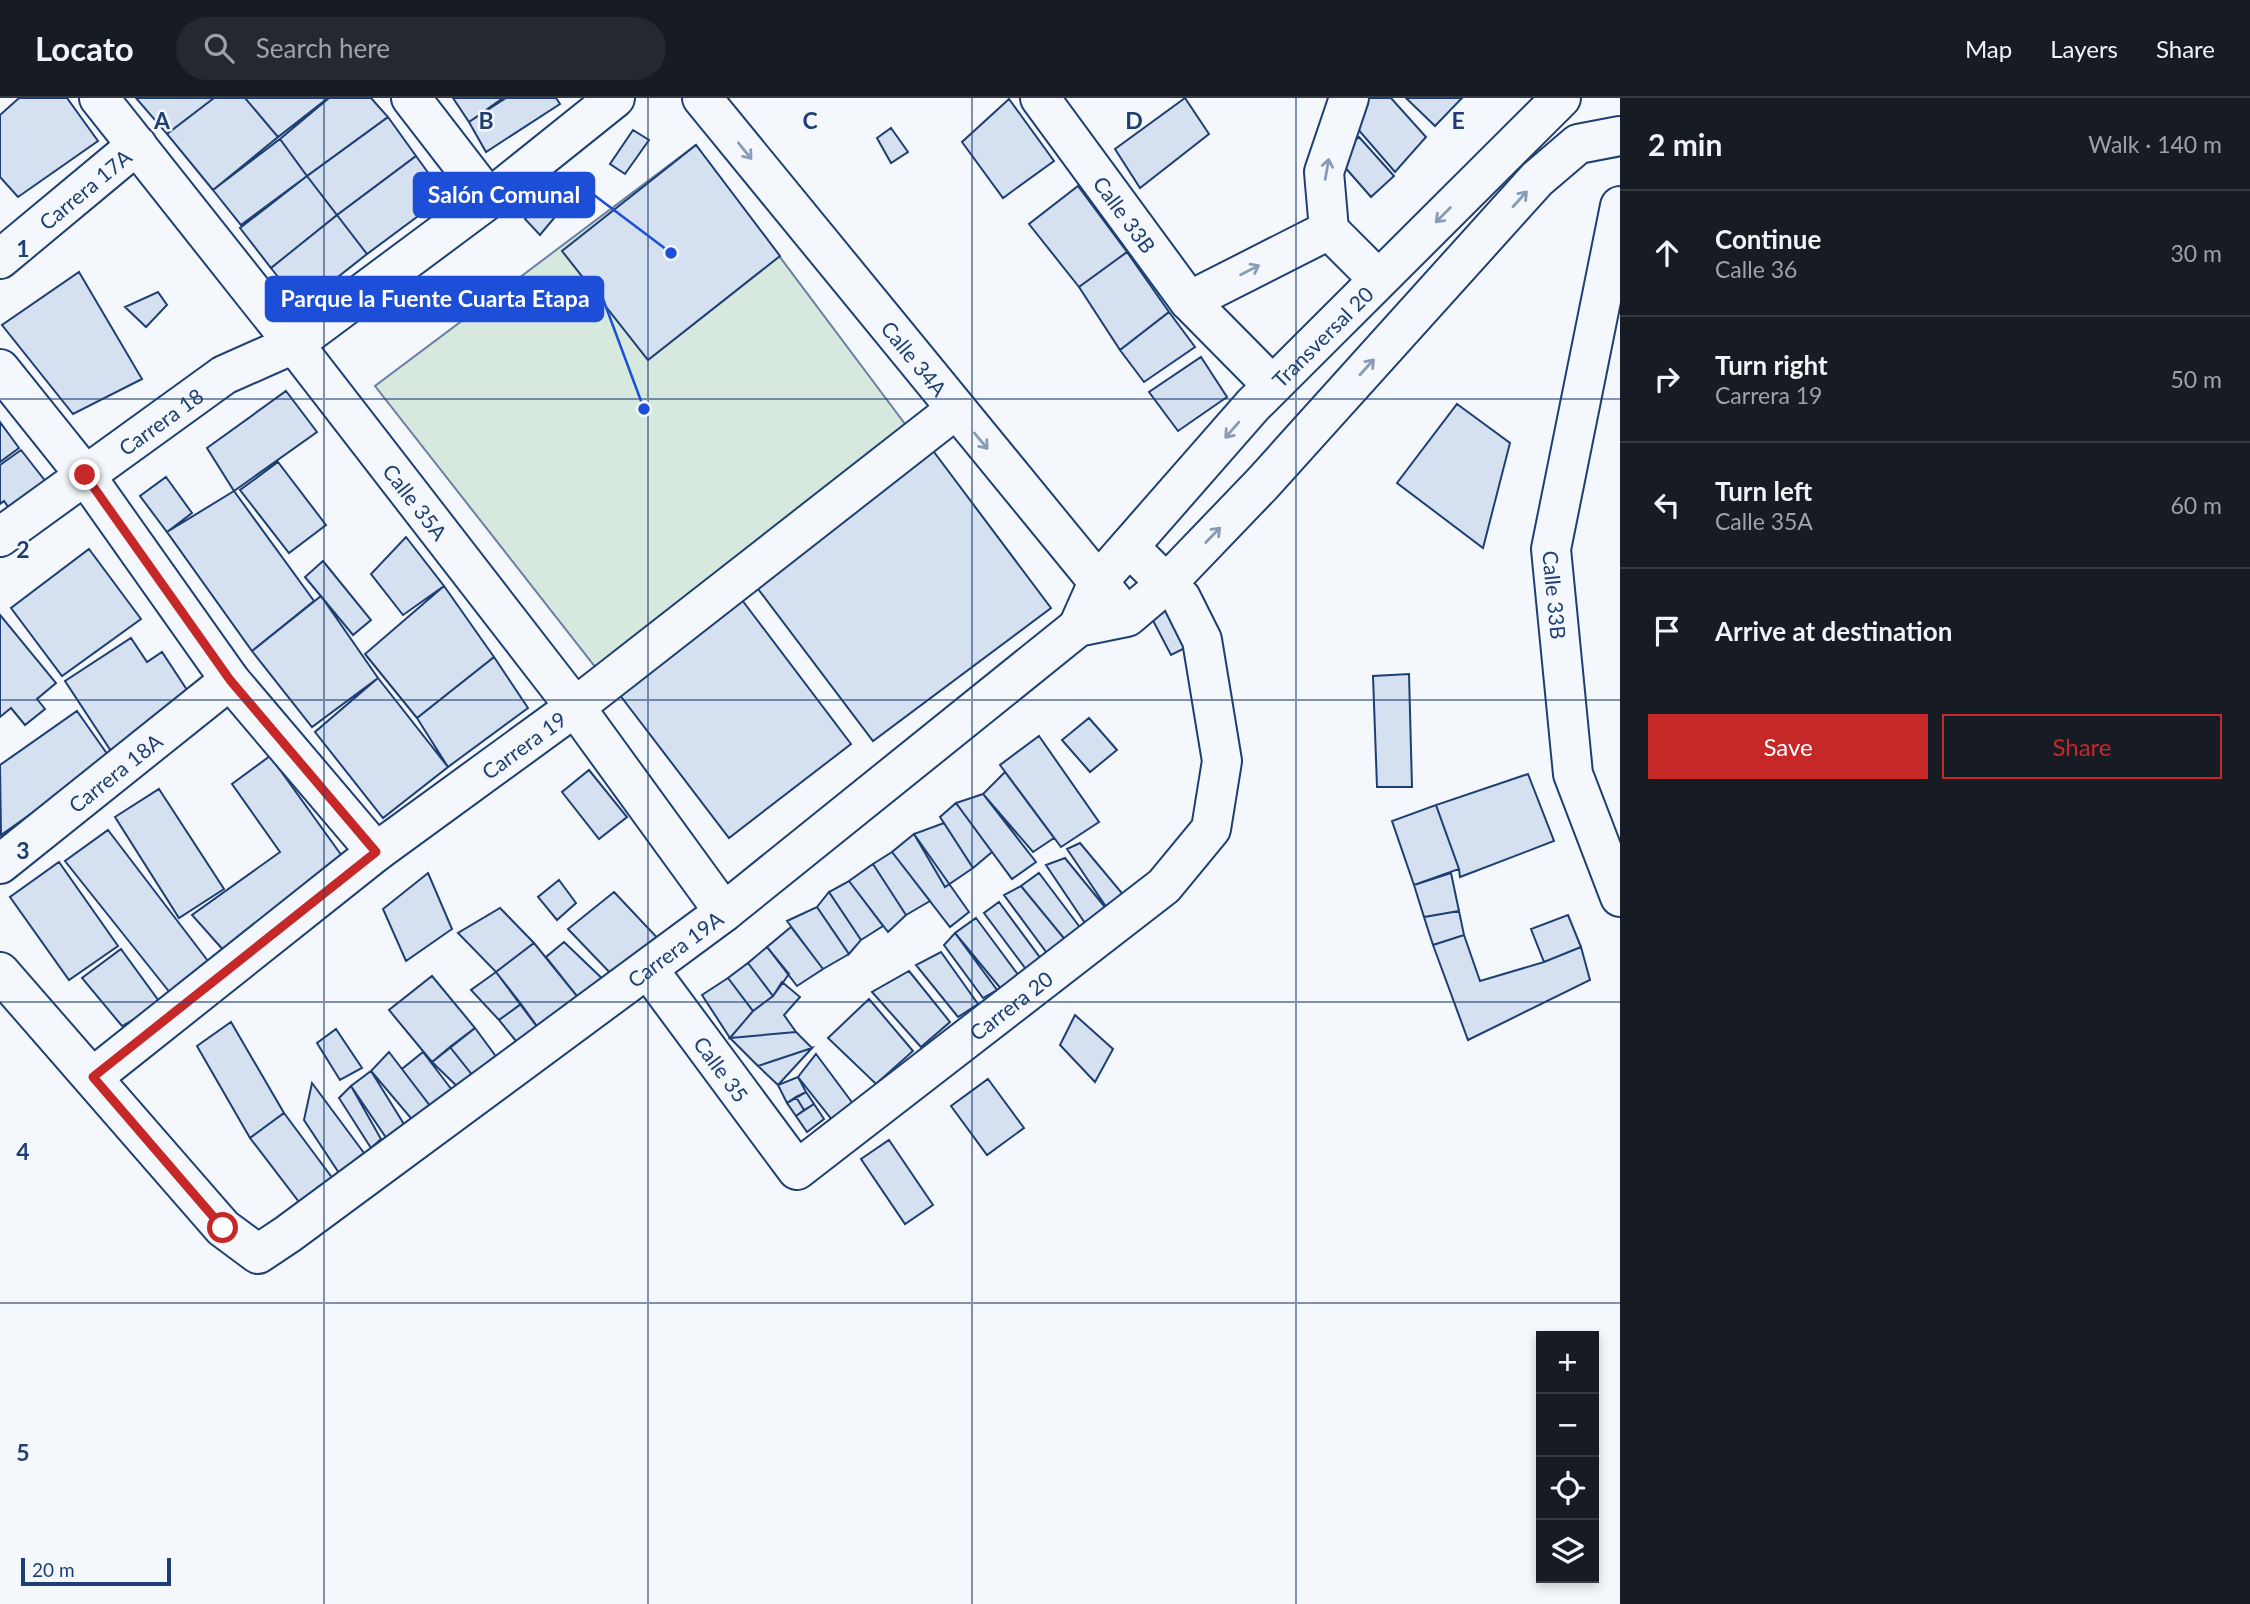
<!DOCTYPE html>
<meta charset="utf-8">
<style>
body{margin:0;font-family:Lato,sans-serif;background:#242831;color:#f1f3f6}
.controls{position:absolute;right:21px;bottom:21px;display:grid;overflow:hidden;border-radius:0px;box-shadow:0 4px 10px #0003}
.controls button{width:63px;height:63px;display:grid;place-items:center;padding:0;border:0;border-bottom:2px solid #363941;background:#171b24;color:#f1f3f6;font:35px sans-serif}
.scale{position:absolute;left:21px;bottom:18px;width:150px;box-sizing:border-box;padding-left:7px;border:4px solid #1d3f73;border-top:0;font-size:19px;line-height:24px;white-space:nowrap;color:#1d3f73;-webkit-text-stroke:5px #f4f7fb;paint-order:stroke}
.stop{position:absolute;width:21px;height:21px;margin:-16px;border:5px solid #c62828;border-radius:50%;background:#fff}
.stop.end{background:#c62828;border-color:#fff;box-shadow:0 2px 7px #0008}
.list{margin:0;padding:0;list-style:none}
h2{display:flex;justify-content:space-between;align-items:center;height:91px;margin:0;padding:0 28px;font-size:30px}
h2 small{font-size:23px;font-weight:400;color:#9ea1a6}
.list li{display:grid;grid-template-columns:46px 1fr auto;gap:21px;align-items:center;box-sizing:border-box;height:126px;padding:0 28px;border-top:2px solid #363941}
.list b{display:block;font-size:26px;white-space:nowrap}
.list p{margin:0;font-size:23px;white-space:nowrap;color:#9ea1a6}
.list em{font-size:23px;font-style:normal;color:#9ea1a6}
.actions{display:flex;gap:14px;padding:21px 28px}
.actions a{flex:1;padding:16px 0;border:2px solid #c62828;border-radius:0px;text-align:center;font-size:24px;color:#c62828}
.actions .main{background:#c62828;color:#fff}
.icon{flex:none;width:38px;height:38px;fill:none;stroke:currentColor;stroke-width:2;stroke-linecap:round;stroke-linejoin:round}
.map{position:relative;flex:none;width:1620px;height:1506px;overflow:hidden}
header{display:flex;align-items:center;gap:42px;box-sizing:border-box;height:98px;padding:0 35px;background:#171b24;border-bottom:2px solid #363941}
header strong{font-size:33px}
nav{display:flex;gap:38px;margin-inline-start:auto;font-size:24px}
.search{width:490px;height:63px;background:#242831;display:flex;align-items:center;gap:18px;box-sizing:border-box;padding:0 24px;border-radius:38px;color:#9ea1a6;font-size:26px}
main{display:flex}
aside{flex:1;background:#171b24}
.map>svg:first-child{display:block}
</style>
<header>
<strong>Locato</strong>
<div class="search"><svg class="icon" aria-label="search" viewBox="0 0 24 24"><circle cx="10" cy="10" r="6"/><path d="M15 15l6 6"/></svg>Search here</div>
<nav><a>Map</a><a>Layers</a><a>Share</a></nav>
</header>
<main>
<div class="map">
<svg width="1620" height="1506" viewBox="0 0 1620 1506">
<rect width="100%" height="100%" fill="#f4f7fb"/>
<!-- green -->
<path fill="#d7e8df" stroke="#687fa3" stroke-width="2" d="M696,47l215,287 -311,241 -225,-287z"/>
<!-- building -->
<path fill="#d5e0f0" stroke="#1d3f73" stroke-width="2" d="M19,0h48l31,43 -80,56 -18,-20v-62z
M136,0h78l-47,36z
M214,0h31l33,39 -65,53 -46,-56z
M245,0h83l-50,39z
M329,0h42l17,19 -81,59 -27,-37z
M453,0h50l-34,24z
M506,0h50l4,6 -74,48 -17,-30z
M1185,0l24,36 -69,54 -25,-39z
M1367,0h24l35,39 -31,35 -39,-45z
M1406,0h56l-27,28z
M1009,1l45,62 -51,37 -41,-56z
M388,19l28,39 -79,59 -30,-39z
M891,30l17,24 -17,11 -14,-25z
M633,32l16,10 -24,34 -15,-10z
M1359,39l35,39 -23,21 -35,-40z
M280,41l27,37 -66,49 -28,-35z
M696,47l84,111 -132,104 -86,-109z
M416,58l29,40 -78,58 -30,-39z
M307,78l30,39 -66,53 -31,-40z
M1078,88l49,66 -48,35 -50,-63z
M553,91l12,16 -25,30 -15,-16z
M337,117l30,39 -66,52 -30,-38z
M1127,154l42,60 -49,38 -41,-63z
M79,174l63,107 -69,35 -71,-89z
M158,194l9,13 -21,22 -21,-20z
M1169,214l26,35 -51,35 -24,-32z
M1201,259l26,40 -49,34 -29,-39z
M286,293l31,41 -83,59 -27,-43z
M1457,306l53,39 -27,105 -86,-65z
M0,324l19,26 -19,14z
M928,346l123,164 -178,133 -124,-164z
M21,352l29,37 -37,27 -9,-13 -4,3v-39z
M278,364l48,63 -37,28 -49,-63z
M166,379l26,36 -25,19 -27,-36z
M234,393l80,110 -62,50 -85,-119z
M406,439l38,49 -41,29 -32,-41z
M89,451l52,70 -79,57 -51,-68z
M323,463l48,59 -18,15 -48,-58z
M444,488l50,71 -77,61 -52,-64z
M321,498l57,82 -66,49 -60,-76z
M739,498l112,148 -122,94 -113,-148z
M1168,503l23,44 -20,10 -23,-44z
M0,517l56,68 -19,16 8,10 -20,16 -14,-17 -11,9z
M131,540l16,24 15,-10 29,44 -78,58 -48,-73z
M494,559l34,51 -80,59 -31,-49z
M1409,576l3,113h-35l-4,-111z
M378,580l70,89 -65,51 -68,-86z
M77,613l33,47 -109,77 -1,-70z
M1089,620l28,32 -27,22 -28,-32z
M1039,638l60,86 -38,25 -61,-82z
M270,658l72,100 -117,96 -33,-37 88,-63 -48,-68z
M589,672l38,47 -28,22 -37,-47z
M1005,674l49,66 -21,14 -50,-58z
M1528,676l26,67 -94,36 -1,-8 -23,-64z
M159,691l65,100 -45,29 -64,-101z
M983,696l53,68 -24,17 -56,-76z
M956,705l36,49 -19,16 -33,-51z
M1436,707l23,64 -45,16 -22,-64z
M944,725l29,45 -28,19 -31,-53z
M108,732l103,135 -40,29 -106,-133z
M914,736l55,78 -19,15 -58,-75z
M1080,745l51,61 -18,13 -46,-68z
M892,754l38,49 -24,14 -33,-51z
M1065,760l48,59 -20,18 -47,-70z
M59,764l59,84 -49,34 -59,-83z
M873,766l33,51 -18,17 -39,-51z
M428,775l24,56 -46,32 -23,-52z
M1039,775l46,61 -18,8 -46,-56z
M1451,775l8,38 -35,6 -10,-32z
M559,782l17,23 -19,17 -19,-23z
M849,783l34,45 -22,14 -32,-48z
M1021,788l46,56 -15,18 -48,-65z
M614,794l51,54 -50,32 -47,-49z
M829,794l32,48 -12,14 -32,-47z
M999,804l45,61 -16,9 -44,-59z
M817,809l32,47 -26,15 -36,-48z
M500,810l34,35 -38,29 -38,-39z
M1459,813l5,24 -31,10 -9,-28z
M1568,817l13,32 -37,15 -13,-33z
M976,820l46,62 -16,15 -51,-62z
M791,829l32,42 -26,17 -30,-39z
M955,835l42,57 -14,8 -39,-53z
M1464,837l16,46 64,-19 37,-15 9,33 -122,60 -35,-95z
M564,844l46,44 -25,20 -39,-49z
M534,845l51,63 -41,30 -48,-64z
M767,849l22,27 -16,22 -25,-33z
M121,851l40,55 -39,22 -40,-48z
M941,854l37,52 -20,13 -42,-52z
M748,865l25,33 -20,15 -25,-33z
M909,873l41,51 -29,25 -49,-55z
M496,874l25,32 -22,16 -28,-30z
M432,878l43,52 -43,34 -43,-52z
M728,880l25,33 -23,27 -28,-43z
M782,884l18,15 -16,18 12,17 -66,6 23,-27 20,-15z
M869,901l44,52 -37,33 -48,-46z
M521,906l23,32 -20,15 -25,-31z
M1075,917l38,34 -18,33 -35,-37z
M231,924l53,91 -34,25 -53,-92z
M475,930l28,38 -26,15 -27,-34z
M336,931l26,39 -22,12 -23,-37z
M796,934l16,16 -54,18 -28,-28z
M450,949l27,34 -12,13 -33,-32z
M812,950l-34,37 -20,-19z
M389,954l45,59 -19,12 -44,-52z
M423,954l32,42 -21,17 -32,-42z
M816,956l38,51 -21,16 -35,-44z
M371,973l36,58 -18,13 -38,-56z
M798,979l8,15 -19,11 -9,-18z
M988,981l36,49 -37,27 -36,-49z
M312,985l52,70 -25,20 -35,-53z
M351,988l30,53 -10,9 -32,-50z
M806,994l8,12 -10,6 -8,-13z
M796,999l8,13 -8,6 -9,-13z
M814,1006l10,15 -17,13 -11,-16z
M284,1015l55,74 -33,24 -56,-73z
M889,1042l44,65 -28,19 -44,-65z"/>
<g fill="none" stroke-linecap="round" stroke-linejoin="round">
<!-- street casing -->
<g stroke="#1d3f73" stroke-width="42">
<g id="street">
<path id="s1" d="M99,0l195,246 281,363 149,205"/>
<path d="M411,0l78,101"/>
<path id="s2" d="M702,0l411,502"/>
<path id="s3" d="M1040,0l149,203 83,84"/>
<path d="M1329,132l-5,-58 25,-74"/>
<path d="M1329,132l49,49"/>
<path id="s4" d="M0,161l137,-114"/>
<path d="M1189,203l140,-71"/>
<path d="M0,271l85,106 145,205 146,172"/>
<path id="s5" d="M0,439l224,-162 70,-31 195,-145 126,-101"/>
<path id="s6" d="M1078,529l20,-45 155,-177 308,-307"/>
<path id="s7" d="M0,766l230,-184"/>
<path id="s8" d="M648,871l149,201 367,-284 47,-57 11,-68 -20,-121 -21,-42 -52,-51"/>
<path id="s9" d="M0,874l223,256 35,26 30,-20 436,-322 354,-285 49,-10 39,-33 97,-101 274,-304 41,-35 42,-8"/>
<path id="s10" d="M93,979l283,-225 199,-145 380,-297"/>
</g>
</g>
<!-- primary casing -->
<g stroke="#1d3f73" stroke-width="42">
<g id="primary">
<path id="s11" d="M1620,108l-69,343 22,225 47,123"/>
</g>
</g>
<!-- street -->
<use href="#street" stroke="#f4f7fb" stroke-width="38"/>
<!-- primary -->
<use href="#primary" stroke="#f4f7fb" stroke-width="38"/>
</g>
<!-- one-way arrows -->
<defs><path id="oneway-shaft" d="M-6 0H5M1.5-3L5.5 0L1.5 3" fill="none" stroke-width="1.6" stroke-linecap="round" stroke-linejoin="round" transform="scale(1.75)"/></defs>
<g stroke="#889bb7">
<use href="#oneway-shaft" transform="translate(745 53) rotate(51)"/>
<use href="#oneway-shaft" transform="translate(1327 71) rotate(-80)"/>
<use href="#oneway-shaft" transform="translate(1520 101) rotate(-48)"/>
<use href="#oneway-shaft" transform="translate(1443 117) rotate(135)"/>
<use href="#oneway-shaft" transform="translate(1250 172) rotate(-27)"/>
<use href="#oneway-shaft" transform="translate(1367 269) rotate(-48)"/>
<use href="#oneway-shaft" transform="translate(1232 332) rotate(131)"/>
<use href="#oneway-shaft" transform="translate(981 343) rotate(50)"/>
<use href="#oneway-shaft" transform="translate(1213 437) rotate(-46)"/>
</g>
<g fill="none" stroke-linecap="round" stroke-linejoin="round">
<!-- route -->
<path stroke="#c62828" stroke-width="9" d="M85,377l145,205 146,172 -283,225 130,151"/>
</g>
<!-- grid -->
<path fill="none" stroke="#1d3f73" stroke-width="2" stroke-opacity="0.55" d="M324,0v1506M648,0v1506M972,0v1506M1296,0v1506M0,301h1620M0,602h1620M0,904h1620M0,1205h1620"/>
<g text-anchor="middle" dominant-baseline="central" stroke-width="5" stroke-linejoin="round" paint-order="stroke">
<!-- street labels -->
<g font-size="21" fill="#1d3f73" stroke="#f4f7fb">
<text stroke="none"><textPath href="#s4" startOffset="110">Carrera 17A</textPath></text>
<text stroke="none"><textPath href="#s3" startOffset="144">Calle 33B</textPath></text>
<text stroke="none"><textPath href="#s6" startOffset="382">Transversal 20</textPath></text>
<text stroke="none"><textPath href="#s2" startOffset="336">Calle 34A</textPath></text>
<text stroke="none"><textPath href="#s5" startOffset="198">Carrera 18</textPath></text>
<text stroke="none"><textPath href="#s1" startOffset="513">Calle 35A</textPath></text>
<text stroke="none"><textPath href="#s11" startOffset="396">Calle 33B</textPath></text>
<text stroke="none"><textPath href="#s10" startOffset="544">Carrera 19</textPath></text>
<text stroke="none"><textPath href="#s7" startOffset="147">Carrera 18A</textPath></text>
<text stroke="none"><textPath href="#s9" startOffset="900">Carrera 19A</textPath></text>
<text stroke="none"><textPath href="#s8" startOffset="520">Carrera 20</textPath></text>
<text stroke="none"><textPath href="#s8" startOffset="124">Calle 35</textPath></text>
</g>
</g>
<g font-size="23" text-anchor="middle" font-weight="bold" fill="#1d3f73" stroke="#f4f7fb" stroke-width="5" stroke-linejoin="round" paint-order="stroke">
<text x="162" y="31">A</text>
<text x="486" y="31">B</text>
<text x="810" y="31">C</text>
<text x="1134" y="31">D</text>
<text x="1458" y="31">E</text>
<text x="23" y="159">1</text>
<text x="23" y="460">2</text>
<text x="23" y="761">3</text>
<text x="23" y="1062">4</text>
<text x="23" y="1363">5</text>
</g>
<!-- callouts -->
<path fill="none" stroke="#1d4ed8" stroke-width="2.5" d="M671 155L594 97M644 311L603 201"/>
<g fill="#1d4ed8" stroke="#f4f7fb" stroke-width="2.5">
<circle cx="671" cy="155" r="7"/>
<circle cx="644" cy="311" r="7"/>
</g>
<g fill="#1d4ed8" stroke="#1d4ed8" stroke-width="2.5">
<rect x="414" y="75" width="180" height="44" rx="7"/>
<rect x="266" y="179" width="337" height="44" rx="7"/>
</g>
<g font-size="23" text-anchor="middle" font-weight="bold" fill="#fff">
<text x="504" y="105">Salón Comunal</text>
<text x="435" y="209">Parque la Fuente Cuarta Etapa</text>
</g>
</svg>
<div class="controls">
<button>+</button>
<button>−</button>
<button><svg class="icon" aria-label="locate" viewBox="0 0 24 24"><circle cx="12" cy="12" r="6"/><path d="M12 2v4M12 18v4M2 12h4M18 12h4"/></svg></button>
<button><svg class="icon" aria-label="layers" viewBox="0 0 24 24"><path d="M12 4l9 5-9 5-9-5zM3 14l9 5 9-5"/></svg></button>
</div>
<div class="scale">20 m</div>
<div class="stop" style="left:223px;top:1130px"></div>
<div class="stop end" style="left:85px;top:377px"></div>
</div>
<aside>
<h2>2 min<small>Walk · 140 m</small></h2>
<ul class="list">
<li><svg class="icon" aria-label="ahead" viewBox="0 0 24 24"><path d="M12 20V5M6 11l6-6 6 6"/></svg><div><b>Continue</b><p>Calle 36</p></div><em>30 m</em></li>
<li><svg class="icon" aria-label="right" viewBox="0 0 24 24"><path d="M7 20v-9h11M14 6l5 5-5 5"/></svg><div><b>Turn right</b><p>Carrera 19</p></div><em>50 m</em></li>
<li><svg class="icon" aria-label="left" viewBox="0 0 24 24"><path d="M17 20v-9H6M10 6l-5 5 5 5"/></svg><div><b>Turn left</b><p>Calle 35A</p></div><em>60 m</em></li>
<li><svg class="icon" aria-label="arrive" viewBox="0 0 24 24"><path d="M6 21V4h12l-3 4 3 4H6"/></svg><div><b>Arrive at destination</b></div></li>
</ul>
<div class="actions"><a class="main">Save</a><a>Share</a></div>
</aside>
</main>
